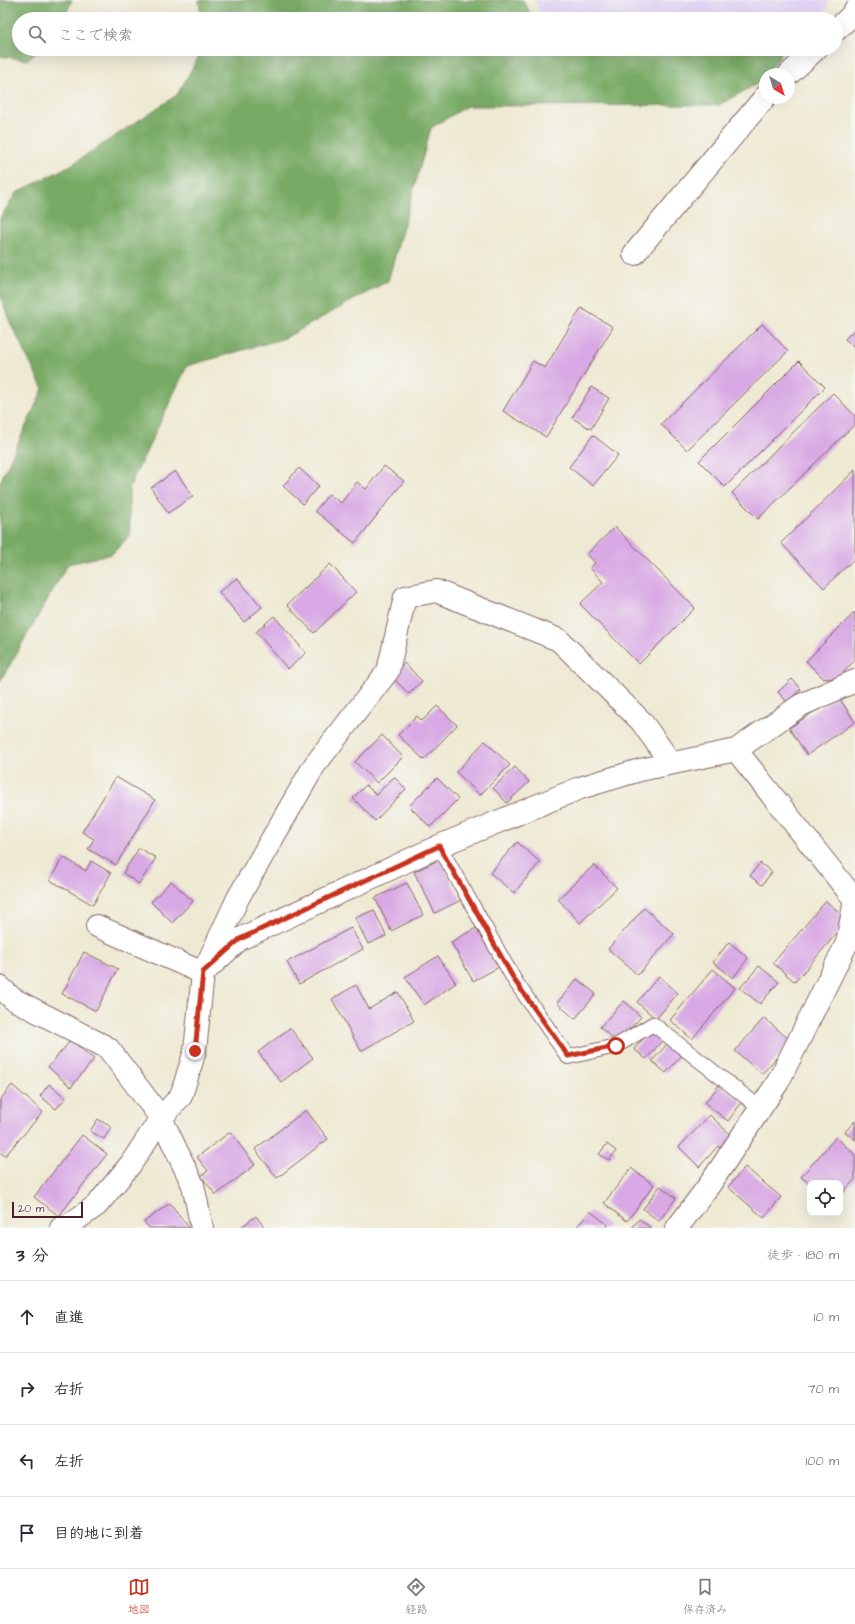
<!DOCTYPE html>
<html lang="ja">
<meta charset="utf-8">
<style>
body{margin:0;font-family:"Architects Daughter","Klee One",sans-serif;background:#f7f7f7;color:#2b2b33}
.controls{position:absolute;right:12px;bottom:12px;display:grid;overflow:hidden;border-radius:8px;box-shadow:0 4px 16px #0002}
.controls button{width:36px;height:36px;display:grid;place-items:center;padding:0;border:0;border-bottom:1px solid #e1e1e2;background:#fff;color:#2b2b33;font:20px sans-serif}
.compass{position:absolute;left:759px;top:68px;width:36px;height:36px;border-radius:50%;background:#fff;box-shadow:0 4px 16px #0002;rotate:142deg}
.scale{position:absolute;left:12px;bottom:10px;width:71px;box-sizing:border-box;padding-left:4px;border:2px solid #4a1f2b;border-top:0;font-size:11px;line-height:14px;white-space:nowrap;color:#4a1f2b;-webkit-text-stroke:3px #f6f6f2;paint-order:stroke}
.stop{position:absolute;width:12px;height:12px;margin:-9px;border:3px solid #c8321e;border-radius:50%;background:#fff}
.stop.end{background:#c8321e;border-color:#fff;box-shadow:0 1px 4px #0008}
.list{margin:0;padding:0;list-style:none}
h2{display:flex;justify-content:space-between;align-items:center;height:52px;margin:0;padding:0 16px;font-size:17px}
h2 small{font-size:13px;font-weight:400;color:#7c7c81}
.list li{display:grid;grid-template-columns:26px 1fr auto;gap:12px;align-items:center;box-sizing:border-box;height:72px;padding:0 16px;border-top:1px solid #e1e1e2}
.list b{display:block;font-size:15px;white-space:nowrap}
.list em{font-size:13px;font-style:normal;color:#7c7c81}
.icon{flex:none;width:22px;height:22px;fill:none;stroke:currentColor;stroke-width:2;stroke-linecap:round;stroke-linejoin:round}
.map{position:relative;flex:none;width:855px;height:1228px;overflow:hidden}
.search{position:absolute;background:#fff;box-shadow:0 4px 16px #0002;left:12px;right:12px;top:12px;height:44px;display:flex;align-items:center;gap:10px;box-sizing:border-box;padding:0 14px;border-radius:22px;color:#7c7c81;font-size:15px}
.sheet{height:340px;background:#fff}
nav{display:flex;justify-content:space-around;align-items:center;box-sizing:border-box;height:56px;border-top:1px solid #e1e1e2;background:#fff;font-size:11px;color:#7c7c81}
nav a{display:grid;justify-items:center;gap:2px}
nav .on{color:#c8321e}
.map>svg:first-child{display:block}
</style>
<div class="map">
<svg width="855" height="1228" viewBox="0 0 855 1228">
<rect width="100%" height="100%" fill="#f6f6f2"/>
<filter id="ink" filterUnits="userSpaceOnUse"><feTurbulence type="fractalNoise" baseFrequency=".025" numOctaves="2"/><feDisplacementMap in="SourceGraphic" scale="8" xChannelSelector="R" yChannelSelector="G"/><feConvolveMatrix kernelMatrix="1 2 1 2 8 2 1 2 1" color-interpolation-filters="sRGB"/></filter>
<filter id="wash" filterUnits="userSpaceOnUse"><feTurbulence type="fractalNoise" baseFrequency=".012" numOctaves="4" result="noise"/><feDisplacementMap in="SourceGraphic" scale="16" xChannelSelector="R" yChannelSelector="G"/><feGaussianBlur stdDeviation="0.9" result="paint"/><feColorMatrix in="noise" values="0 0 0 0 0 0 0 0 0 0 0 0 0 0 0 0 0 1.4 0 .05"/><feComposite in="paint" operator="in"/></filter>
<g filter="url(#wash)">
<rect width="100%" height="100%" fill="#eee9d2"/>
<!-- built -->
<path fill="#e1d4f4" d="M535,0h295l-9,19h-154l-128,-5z"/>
<!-- forest -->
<path fill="#78aa65" stroke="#616448" d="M0,0h72l-8,19h-45v30h21l-13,11 -27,-4z
M199,0h324l8,14 5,5h-335z
M203,49h578l2,1 -15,24h-3l-1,6 -45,25 -252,1 -36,22 -43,153 -103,57 -98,28 -58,122 1,48 -18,18 -44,10 -68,118v-200l43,-93 -35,-71 -8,-26v-74l16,-25 55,-28 106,-70z"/>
<g id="blocks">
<!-- building -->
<path fill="#d8a9e4" d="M581,308l32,19 -67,110 -43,-26 30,-50 12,7z
M762,324l26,27 -101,99 -26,-26z
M855,329v20l-10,-10z
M799,361l26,26 -100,100 -26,-26z
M591,387l18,11 -18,31 -19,-11z
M833,393l22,23v8l-97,95 -26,-26z
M593,435l25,20 -25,31 -24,-19z
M384,466l20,15 -49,62 -40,-32 14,-17 12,9 16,-21 9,7z
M299,468l20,18 -16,18 -20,-18z
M855,470v88l-31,30 -43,-45z
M175,471l18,25 -25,17 -17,-25z
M615,527l80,81 -56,56 -59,-60 23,-22 -13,-14 5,-5 -8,-9z
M330,564l26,28 -42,41 -27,-28z
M237,578l25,29 -18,15 -25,-30z
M855,612v48l-16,17 -15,2 -18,-18z
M274,616l32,37 -18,16 -32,-37z
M404,663l18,18 -13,13 -18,-18z
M792,679l9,10 -14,13 -9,-10z
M838,696l17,26 -48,33 -18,-27z
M437,706l20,19 -33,35 -26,-25 19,-19 5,5z
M382,735l21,22 -26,26 -22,-21z
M485,741l25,24 -30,30 -24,-23z
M515,767l14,15 -22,21 -14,-15z
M116,777l39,23 -39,65 -28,-16 6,-10 -12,-7z
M394,777l12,12 -31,32 -22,-23 13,-13 10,10z
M437,778l21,21 -28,28 -21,-21z
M517,842l23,20 -26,31 -24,-20z
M139,848l17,10 -17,26 -16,-11z
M63,857l23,14 5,-10 20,12 -18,32 -43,-25z
M440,859l21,41 -26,13 -21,-41z
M760,863l12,9 -10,13 -12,-9z
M594,865l23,23 -37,35 -22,-24z
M171,881l22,20 -21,22 -21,-21z
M407,883l16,32 -32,16 -16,-33z
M826,901l22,19 -53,62 -22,-19z
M644,908l30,26 -36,41 -30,-26z
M374,910l12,26 -18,8 -13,-26z
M351,928l12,21 -64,35 -12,-22z
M476,928l23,39 -26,14 -22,-39z
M729,942l19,16 -15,20 -20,-16z
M84,952l34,17 -22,42 -34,-17z
M438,956l18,27 -32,22 -19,-28z
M759,966l20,16 -19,22 -20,-16z
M713,969l22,19 -43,51 -22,-19z
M659,976l19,17 -22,26 -19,-17z
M577,979l19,15 -21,25 -18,-16z
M356,985l13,24 29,-17 16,29 -53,30 -29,-52z
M624,1001l17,16 -24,25 -17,-15z
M764,1018l27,23 -29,33 -27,-23z
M290,1028l23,30 -32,24 -23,-30z
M651,1030l12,10 -17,19 -12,-10z
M71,1040l23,19 -23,28 -23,-20z
M668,1043l14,12 -16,18 -14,-12z
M49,1084l17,14 -10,11 -16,-13z
M12,1085l31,27 -38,44 -5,-4v-52z
M719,1085l23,17 -14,19 -23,-18z
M306,1110l22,29 -51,39 -22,-29z
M710,1115l25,24 -11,13 -6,-6 -19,21 -20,-20z
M98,1119l13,8 -7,12 -14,-8z
M855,1121v19l-10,-8z
M230,1132l25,33 -39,30 -15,-19 7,-5 -11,-14z
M82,1135l25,19 -48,62 -25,-19z
M836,1137l19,18v24l-15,17v-13l-30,1 -9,-7z
M607,1144l9,7 -7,9 -10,-6z
M745,1167l36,30 -17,21 -36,-31z
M631,1168l23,17 -27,36 -23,-18z
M660,1186l16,12 -17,23 -16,-12z
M170,1203l19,25h-40l-5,-6z
M590,1211l18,14 -2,3h-30z
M256,1216l9,12h-25z
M639,1219l12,9h-19z"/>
</g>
</g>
<g filter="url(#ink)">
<use href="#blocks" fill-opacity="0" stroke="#836665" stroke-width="1"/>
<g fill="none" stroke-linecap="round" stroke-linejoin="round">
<!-- service casing -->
<g stroke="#836665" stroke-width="16">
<path id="service" d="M439,846l76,135 53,76 48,-11 37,-22 107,84"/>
</g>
<!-- minor casing -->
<g stroke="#836665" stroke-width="24">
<path id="minor" d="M836,30l16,-15 3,-5
M789,74l27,-25
M634,254l131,-157
M97,926l106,47 35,-75 76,-132 74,-95 17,-74 31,-6 123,49 82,81 30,42
M0,987l13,12 95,49 53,70 32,67 9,43
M61,1228l5,-1 31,-22 33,-40 31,-47 20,-22 14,-45 8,-78 37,-34 199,-93 141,-58 60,-18 96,-20 65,-45 54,-24
M677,1228l33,-44 68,-102 69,-139 8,-43 -119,-150"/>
</g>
<!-- service -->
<use href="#service" stroke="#fff" stroke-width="14"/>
<!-- minor -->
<use href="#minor" stroke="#fff" stroke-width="22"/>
</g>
</g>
<g fill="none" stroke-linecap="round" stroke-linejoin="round" filter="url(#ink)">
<!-- route -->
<path stroke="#c8321e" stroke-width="5" d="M195,1051l8,-79 37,-33 199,-93 76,135 53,75 48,-10"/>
</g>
</svg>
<div class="controls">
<button><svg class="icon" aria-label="locate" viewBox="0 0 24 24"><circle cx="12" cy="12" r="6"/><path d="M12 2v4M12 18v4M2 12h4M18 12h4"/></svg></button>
</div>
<svg class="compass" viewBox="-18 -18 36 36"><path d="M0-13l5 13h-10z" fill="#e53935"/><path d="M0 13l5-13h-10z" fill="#7c7c81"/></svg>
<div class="scale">20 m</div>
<div class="stop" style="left:616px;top:1046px"></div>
<div class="stop end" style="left:195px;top:1051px"></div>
<div class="search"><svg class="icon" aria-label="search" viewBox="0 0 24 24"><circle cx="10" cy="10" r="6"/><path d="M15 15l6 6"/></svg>ここで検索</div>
</div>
<section class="sheet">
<h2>3 分<small>徒歩 · 180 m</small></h2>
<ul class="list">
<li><svg class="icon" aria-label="ahead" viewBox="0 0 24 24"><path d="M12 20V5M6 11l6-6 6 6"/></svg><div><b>直進</b></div><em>10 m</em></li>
<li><svg class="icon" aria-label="right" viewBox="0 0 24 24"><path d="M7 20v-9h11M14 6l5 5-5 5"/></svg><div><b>右折</b></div><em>70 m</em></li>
<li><svg class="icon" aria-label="left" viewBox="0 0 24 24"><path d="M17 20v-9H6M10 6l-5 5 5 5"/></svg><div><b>左折</b></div><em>100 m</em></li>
<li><svg class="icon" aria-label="arrive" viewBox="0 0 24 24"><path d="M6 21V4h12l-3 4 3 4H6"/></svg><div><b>目的地に到着</b></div></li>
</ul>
</section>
<nav>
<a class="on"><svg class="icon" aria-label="map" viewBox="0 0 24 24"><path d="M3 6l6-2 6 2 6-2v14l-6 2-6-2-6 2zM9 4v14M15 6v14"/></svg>地図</a>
<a><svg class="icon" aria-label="directions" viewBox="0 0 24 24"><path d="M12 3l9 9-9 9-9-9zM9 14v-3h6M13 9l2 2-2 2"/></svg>経路</a>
<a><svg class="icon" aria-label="saved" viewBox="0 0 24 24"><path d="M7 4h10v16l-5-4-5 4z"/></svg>保存済み</a>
</nav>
